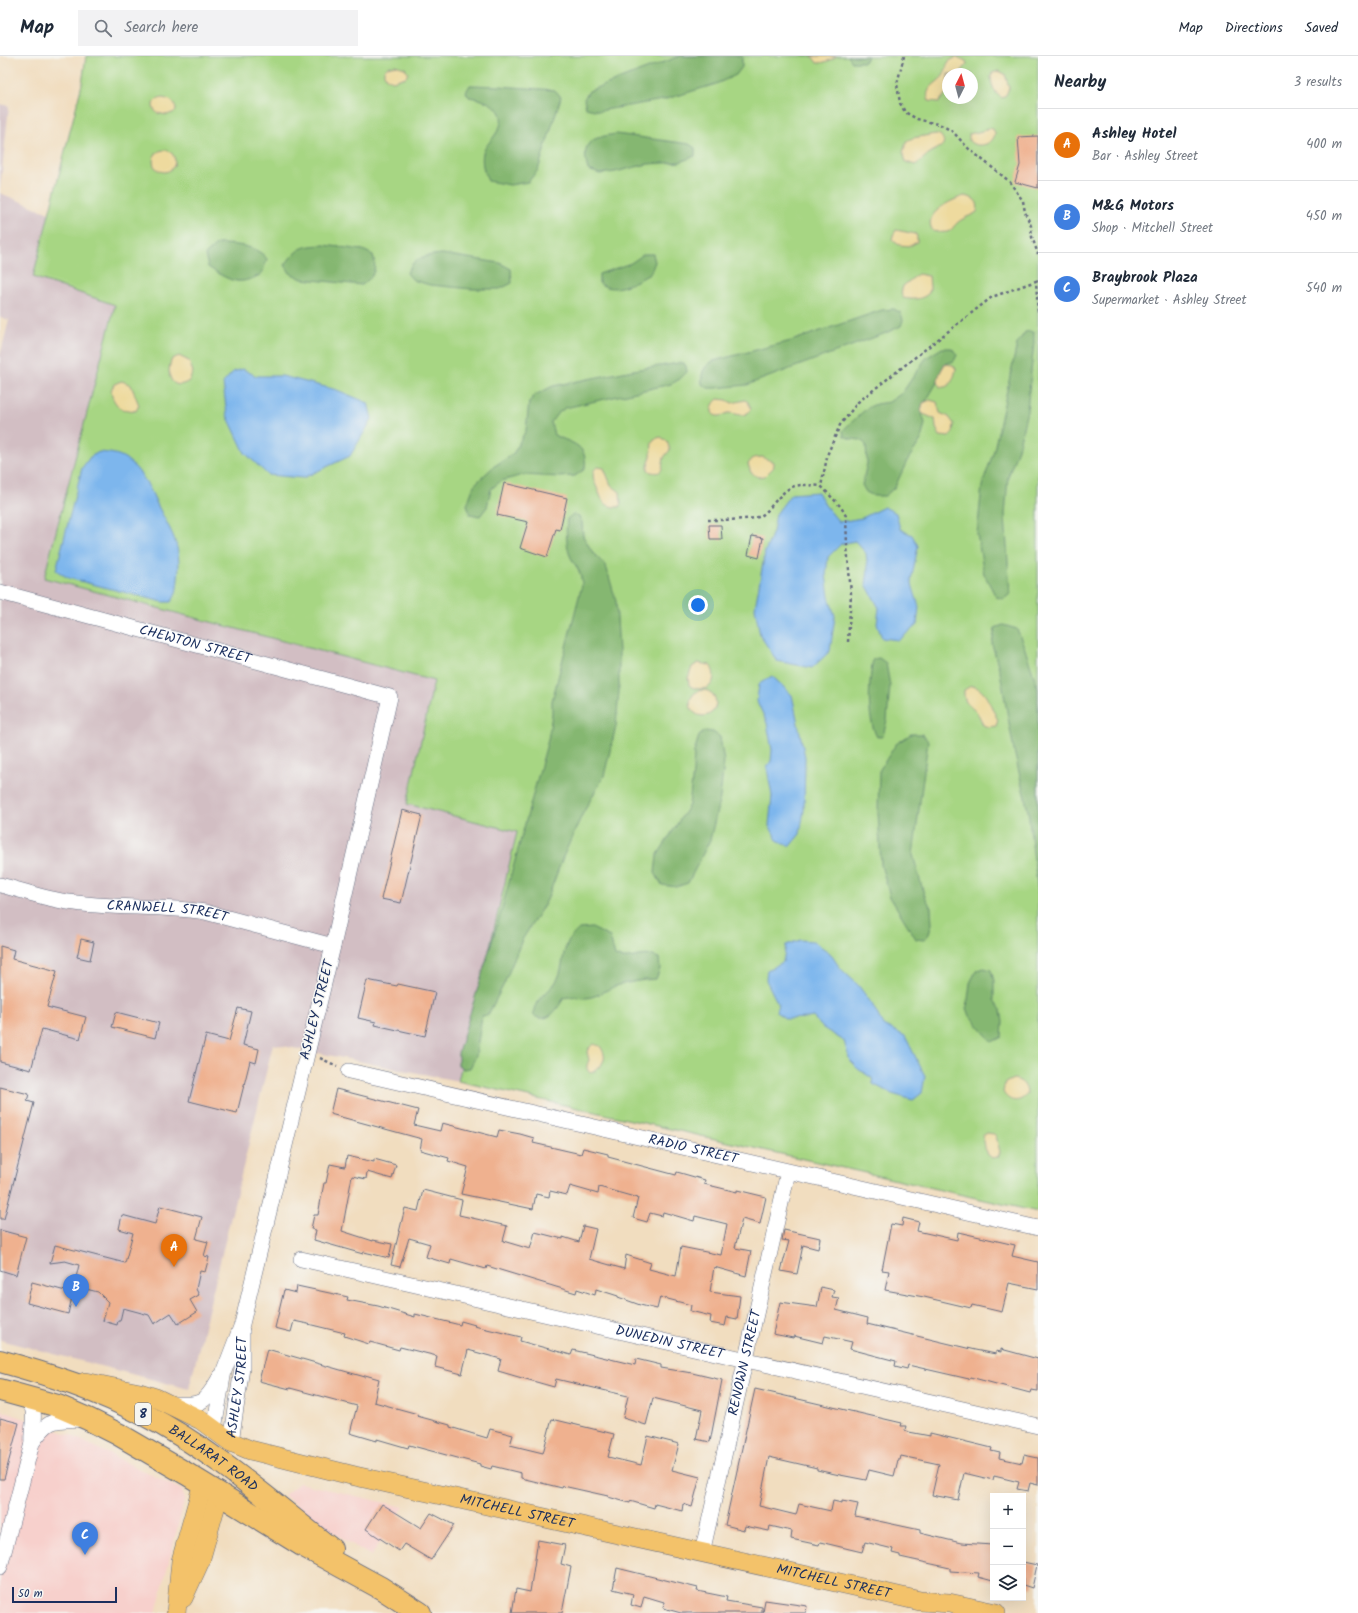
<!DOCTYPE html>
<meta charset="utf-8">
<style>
body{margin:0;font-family:Kalam,sans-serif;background:#f2f2f3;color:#1f2937}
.controls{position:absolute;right:12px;bottom:12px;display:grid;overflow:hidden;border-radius:0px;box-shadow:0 4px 16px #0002}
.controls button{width:36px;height:36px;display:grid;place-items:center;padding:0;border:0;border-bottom:1px solid #e0e1e3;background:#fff;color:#1f2937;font:20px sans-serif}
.compass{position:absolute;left:942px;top:12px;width:36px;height:36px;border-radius:50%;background:#fff;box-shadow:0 4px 16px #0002;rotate:6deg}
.scale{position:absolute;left:12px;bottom:10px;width:105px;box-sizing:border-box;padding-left:4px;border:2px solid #1b2f5e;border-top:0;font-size:11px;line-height:14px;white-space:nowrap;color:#1b2f5e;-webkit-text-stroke:3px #f6f6f2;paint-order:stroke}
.you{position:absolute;left:698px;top:549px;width:14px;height:14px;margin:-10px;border:3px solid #fff;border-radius:50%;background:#1a73e8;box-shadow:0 0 0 6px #1a73e833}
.badge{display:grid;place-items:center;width:26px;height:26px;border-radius:50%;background:#1f6fb2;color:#fff;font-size:13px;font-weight:700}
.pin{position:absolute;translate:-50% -33px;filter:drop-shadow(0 1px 2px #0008)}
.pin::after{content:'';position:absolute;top:21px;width:14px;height:12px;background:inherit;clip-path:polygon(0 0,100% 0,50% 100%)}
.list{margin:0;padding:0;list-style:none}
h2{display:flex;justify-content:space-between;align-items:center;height:52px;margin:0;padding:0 16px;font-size:17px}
h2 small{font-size:13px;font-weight:400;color:#747a83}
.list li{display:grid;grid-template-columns:26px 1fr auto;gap:12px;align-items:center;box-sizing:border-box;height:72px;padding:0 16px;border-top:1px solid #e0e1e3}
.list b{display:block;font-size:15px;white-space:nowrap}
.list p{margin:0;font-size:13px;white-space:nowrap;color:#747a83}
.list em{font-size:13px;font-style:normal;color:#747a83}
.icon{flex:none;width:22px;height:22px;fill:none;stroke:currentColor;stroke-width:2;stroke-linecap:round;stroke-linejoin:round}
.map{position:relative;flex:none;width:1038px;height:1557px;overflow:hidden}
header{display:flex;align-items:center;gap:24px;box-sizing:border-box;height:56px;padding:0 20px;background:#fff;border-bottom:1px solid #e0e1e3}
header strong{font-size:19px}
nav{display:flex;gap:22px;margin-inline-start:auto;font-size:14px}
.search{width:280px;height:36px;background:#f2f2f3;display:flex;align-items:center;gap:10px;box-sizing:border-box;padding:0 14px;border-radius:0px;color:#747a83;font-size:15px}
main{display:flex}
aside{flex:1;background:#fff}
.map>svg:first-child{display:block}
</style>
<header>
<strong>Map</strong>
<div class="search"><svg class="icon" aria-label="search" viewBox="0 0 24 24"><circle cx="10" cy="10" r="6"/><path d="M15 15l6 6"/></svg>Search here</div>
<nav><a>Map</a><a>Directions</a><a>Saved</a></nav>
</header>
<main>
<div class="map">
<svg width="1038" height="1557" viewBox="0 0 1038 1557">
<rect width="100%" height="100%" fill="#f6f6f2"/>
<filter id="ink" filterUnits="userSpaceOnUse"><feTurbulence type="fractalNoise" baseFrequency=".025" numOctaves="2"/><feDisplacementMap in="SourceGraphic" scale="8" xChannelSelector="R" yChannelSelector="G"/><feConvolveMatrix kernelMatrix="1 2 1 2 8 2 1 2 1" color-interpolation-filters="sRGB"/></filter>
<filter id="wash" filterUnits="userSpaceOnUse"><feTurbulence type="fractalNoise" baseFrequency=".012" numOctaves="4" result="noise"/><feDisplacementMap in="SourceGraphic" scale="16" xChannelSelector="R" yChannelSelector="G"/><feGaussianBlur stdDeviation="0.9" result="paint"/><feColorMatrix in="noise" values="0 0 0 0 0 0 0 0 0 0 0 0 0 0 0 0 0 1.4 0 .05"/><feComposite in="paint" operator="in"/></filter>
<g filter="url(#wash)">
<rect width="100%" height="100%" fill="#f1ddbf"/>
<!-- built -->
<path fill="#f7d0cc" d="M0,1354l73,26 109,54 3,8 -29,115h-156z
M299,1427l105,24 -33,49 -53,-33 -34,-28z"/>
<!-- industrial -->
<path fill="#d2bec3" d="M0,48l9,2 -9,84z
M0,137l49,20 -16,64 82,28 -71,273 390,103 -27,123 111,28 -60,249 -185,-37 -84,345 -189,-49v-984l9,-36 -9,-3z"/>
<!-- green -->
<path fill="#a7d683" stroke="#618270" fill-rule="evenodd" d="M86,0h952v1156l-580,-131 59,-249 -110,-28 27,-123 -390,-103 71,-273 -82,-28 49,-193zM948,18h24v24h-24z"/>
<!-- forest -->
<path fill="#85b771" stroke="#507368" d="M680,0h62v11l-6,8 -20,9 -53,16 -64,11 -13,-3 -2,-9 5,-8z
M848,0h20l-4,6h-12z
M470,29l29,1 56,4 6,7 -23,73 -10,12 -18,3 -22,-4c-4,-8 -7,-19 -5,-28 2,-7 8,-12 12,-18 18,-24 -6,-35 -26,-38l-3,-5z
M616,78l73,10 6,4v8l-15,6 -32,2 -33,8 -15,2 -12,-4c-8,-29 3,-32 28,-36z
M217,188c16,0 40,1 50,15l-5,15c-25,13 -31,7 -54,-7l-3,-12z
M324,189l39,5 10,5c4,15 1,21 -11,30l-60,-6 -12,-6 -5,-8c13,-18 17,-19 39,-20z
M442,198l58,9 11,6 1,14 -12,6h-28l-42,-4 -17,-5 -6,-7c7,-17 18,-17 35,-19z
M644,198h9l2,8 -5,12c-15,8 -36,21 -51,9v-9l32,-11z
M894,253l7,4 2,7 -2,6 -15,7 -139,52 -31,3h-8l-6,-4c-1,-11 1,-17 11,-23l78,-20 91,-31z
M1030,275l4,2v10l-7,68 -9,38 -10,28 -3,38 5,79 -6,5 -8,-2 -12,-23 -7,-40 5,-48 12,-36 23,-106 8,-12z
M942,292h10l5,7 -3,6 -9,3 -3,4 -4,13 -12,20 -3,2 -2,8 4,12 -4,17 -14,21 -12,26 -10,9h-11l-8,-4 -4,-7 5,-22 -1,-18 -5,-5 -10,-1 -7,-3 -1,-6 24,-22 9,-4 13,-2 13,-9 24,-35z
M679,307h5l2,3 1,6 -7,7 -9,5 -106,24 -8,6 -6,8 3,13c19,9 34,9 31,34l-10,7 -16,1 -36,-2 -22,6 -10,8 -4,18 -7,9 -10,-2 -3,-9 7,-20 19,-18 20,-13 13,-24 3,-28 6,-7 18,-9 80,-16z
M573,458l6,2 3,6 1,14 10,17 13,13 10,35 3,50v40l-3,35 -12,50 -22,39 -19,42 -16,43 -25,40 -18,44 -16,31 -6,1 -6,40 -6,12 -7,1 -5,-4v-12l42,-138 48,-175 4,-26v-13l30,-116c-1,-18 -8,-18 -13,-32 -3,-11 -3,-23 -2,-34z
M1003,569l14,4 7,17 14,43v205l-10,-83 -14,-60 -14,-79 -8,-28 3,-16z
M879,602l7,5 4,23 -3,34 -4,16 -6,1c-11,-20 -8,-56 -4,-78z
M705,675l8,1 7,5 4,25 -4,36 -10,42 -22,43 -12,4 -14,-2 -7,-12 2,-17 32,-51 4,-33 1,-20 5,-16z
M911,678h11l6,7 -15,114 11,39 7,14 1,16 -3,10 -5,6 -8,-1 -26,-42 -9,-32 -3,-53 1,-41 17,-27z
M592,872l18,9 5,19c16,7 26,-6 44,2l1,11 -4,10c-14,1 -27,3 -40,7 -10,4 -19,11 -30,12 -10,0 -10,-3 -22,0 -7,11 -15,26 -30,18 -3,-14 14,-23 21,-33 9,-12 6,-26 12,-39 2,-6 8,-11 12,-15z
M984,912l7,2 3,11v19l7,10 2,12 -1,15 -10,5 -22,-26 -3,-8 3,-25 6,-12z"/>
<!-- sand -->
<path fill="#eeda9e" stroke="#84847e" d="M812,0h25c-6,4 -12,7 -20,7z
M957,1l9,4 1,4 -8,9h-11v17l-9,11 -10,-1c-6,-13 8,-17 14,-25 3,-4 3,-11 6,-15z
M395,9l10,3 3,5 -2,4 -13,4 -6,-2 -3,-5v-4l3,-3z
M999,15l6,3 4,14 -3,7 -4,3c-8,-4 -13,-17 -10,-25z
M162,42c7,1 13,3 14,11l-1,3 -8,3 -10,-2c-4,-4 -6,-9 -1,-13z
M988,72l4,1 3,3c0,13 -18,17 -26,9v-7l13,-3z
M935,78l5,1c10,11 -3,13 -10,18 -5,3 -9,9 -15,12l-9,-3 -3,-10 4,-11 6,-3z
M153 105a11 11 0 1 1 22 0a11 11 0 1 1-22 0Z
M964,140c9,1 16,5 13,16 -4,3 -9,4 -14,7 -14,7 -7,17 -30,12 -12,-17 18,-31 31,-35z
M896,174l20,4 1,3v5l-7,4 -11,-1 -7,-5 1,-5z
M918,218l11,2 1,12 -1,5c-7,7 -17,7 -26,5l-2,-5 2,-7z
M179,300l10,5 4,11 -4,9c-18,12 -24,-8 -17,-22z
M945,308l8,1 3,4c-2,9 -5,20 -16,18 -5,-7 1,-17 5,-23z
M122,325l9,4 8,20 -3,6 -15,-2c-10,-9 -16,-24 1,-28z
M718,343l9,1 5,3 13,-3 3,2 3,7 -6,6c-6,1 -10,-2 -16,-2 -3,0 -6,3 -9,3 -12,1 -9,-12 -2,-17z
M930,344l7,2 3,11 9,4 5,7 -1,9 -4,4 -9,-1 -4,-8 -1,-9 -12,-5 -2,-3 2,-8z
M661,381l6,4 3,9c-2,3 -5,5 -6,8 -3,9 1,17 -13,14l-3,-2v-4l3,-10 1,-14 2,-3z
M762,401l11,5 1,5 -9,9 -7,1 -7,-4 -3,-9 5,-6z
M597,411l7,1 7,17 9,7 1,12 -2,3c-15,1 -17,-7 -22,-19 -3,-7 -5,-11 -3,-18z
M698,607l12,2c5,7 6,18 -3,23 -6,1 -13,2 -18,-3l-1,-7 4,-11z
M971,630c15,1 20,22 27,34l-2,6 -8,1 -5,-2c-2,-4 -3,-9 -6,-12 -8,-9 -14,-9 -13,-23z
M690 647a13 13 0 1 1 26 0a13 13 0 1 1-26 0Z
M593,988l7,2c6,9 6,14 -1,21 -4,3 -4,5 -9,6 -5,-5 -3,-8 -1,-13l-2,-8 1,-3z
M1013,1023c9,1 14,7 14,15 -7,10 -19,8 -24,-2l2,-9z
M986,1077l8,1 2,2 4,16 -2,5 -6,1 -6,-5 -2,-12 -2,-5z"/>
<!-- water -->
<path fill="#7db6ed" stroke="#4c72a6" d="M243,313l13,7h26l55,14 31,13 4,16 -22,37 -47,22 -35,-3 -23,-22 -18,-38 -4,-32 10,-11z
M99,396c9,1 19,1 27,7 15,11 24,29 31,45 15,30 25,40 21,75 -1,9 -1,16 -7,23h-8l-95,-24 -12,-8 26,-102 8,-11z
M818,436l7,13 14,17 23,-4 22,-11 12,6 4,16 12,6 6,11 -7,35 8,26 -2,18 -18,15 -17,-2 -5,-14 2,-16 -13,-24 2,-14 -2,-17 -11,-12 -14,3 -13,13 -2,18 3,22 6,19 -5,35 -18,17 -35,-7 -17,-26 -5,-27 10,-56 8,-20 3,-18 15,-20z
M772,620l20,19 13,62 -1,53 -4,24 -10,12 -13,-6 -8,-15 3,-29 -5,-28 4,-7 1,-11 -5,-27 -10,-22 2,-17z
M800,884l13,1 17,12 10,15 18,17 14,19 11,21 22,11 20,40 -3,17 -9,7 -21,-6 -19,-10 -1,-6 -14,-9 -8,-8 -6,-20 -21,-13 -10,-11 -5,1 -22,1 -10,-7 2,-8 -12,-24 1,-10 16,-8 3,-17z"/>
<g id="blocks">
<!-- building -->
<path fill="#efb18f" d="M1038,80v52l-23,-6 5,-17 -2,-28z
M504,427l63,15 -7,32 -4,-1 -9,28 -27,-9 8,-26 -31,-7z
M709,469h12l1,14h-12z
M752,480l11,2 -4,20 -11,-3z
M402,754l20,5 -21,88 -20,-4z
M81,883l13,3 -4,18 -13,-3z
M0,890l14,4 -2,9 45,12 -10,36 39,10 -6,22 -38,-10 -11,41 -31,-8z
M367,924l30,6 1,-2 37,8 -10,44 -50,-11 1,-3 -18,-4z
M238,952l13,3 -8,34 16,4 -3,14 -6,-2 -13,52 -48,-12 17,-66 23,6z
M116,956l43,11 -4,15 -43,-11z
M0,1031l29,7 -2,7 7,2 -30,116h-4z
M336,1033l82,21 -4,15 26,6 2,-8 55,14 2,-7 21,4 14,4 -1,5 48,11 2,-6 25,6v3l68,18 1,-3 28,8 -1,4 33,8v-2l29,7 -6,27 -18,-5 -7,29 16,3 -5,25 -32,-9 -4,25 30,4 -3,23 -10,-2 -2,9 -15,-3 1,-7 -21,-5 1,-6 -31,-8 -3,12 -17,-4 -22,-8v-1l-22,-7 -1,6 -18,-6 -1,4 -89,-27 -1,3 -35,-10 -1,5 -24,-7 4,-13 -21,-6 -9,29 -9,-2 14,-57 13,3 5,-21 39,10 -3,15 48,11 -4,15 27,8 5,-17 28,7v-2l16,5 4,-16 13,3 -7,30 35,10 2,-14 25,8 -2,6 27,7 5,-29 40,8 6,-31 -32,-8 -1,5 -31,-9 -1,4 -12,-3 -3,9 -14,-4 5,-20 -39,-11 -1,7 -28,-8 -3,9 -17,-4 -1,6 -13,-3 -3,15 -72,-15 7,-27 -20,-6 1,-3 -29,-8 2,-11 -92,-25z
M347,1100l27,6v-3l22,6 -4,14 -25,-7 -1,7 -14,-3 -10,55 31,10v-1l19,4 -3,14 -25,-6 -1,2 -49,-14 2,-10 -5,-1 3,-14h4l6,-32h2l4,-19 15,3z
M160,1150l42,11 -6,22 12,3 -4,14 5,1 -4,15 -5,-1 -4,18 3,6 -9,5 7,12 -19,12 -7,-11 -17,11 -5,-9 -26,-7 -3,13h-2l-1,4 -14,-4 5,-19 -10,-10 -24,-6 5,-21 -14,-4 -15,2 5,-18 70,18 8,-30 -14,-4 3,-14 33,9z
M903,1162l16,4 -2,9 40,9 1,-8 57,13 -3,11 26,6v27l-29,-6 -7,29 -30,-7 -1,3 -47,-11 -39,-7 4,-19 -7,-1 9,-46 11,2z
M0,1174l26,7 -10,38 -16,-5z
M784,1174l36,8 -2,11 -15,-4 -6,29 -16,-3 8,-30 -7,-1z
M32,1226l41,11 -5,21 -41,-11z
M297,1230l51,11 -1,3 31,6 37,11v-3l45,11 1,-4 14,4 -1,1 47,11 -1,4 51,14 2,-5 62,15 1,-6 25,6v3l31,5 30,7 -12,62 -14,-3 6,-29 -49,-12 -7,27 -23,-7 5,-22 -72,-17 -2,8 -32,-9 -24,-7 3,-12 -33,-9 -6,24 -27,-7 2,-11 -37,-9 -1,3 -29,-8 -1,2 -25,-8 1,-3 -37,-9 -14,-3 -3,11 -16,-4 9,-38 12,3z
M821,1231l13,3 -2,7 7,1 -3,12 32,8 -1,6 108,26 21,4v-3l5,1v-3l37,10v32l-7,-1 -1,3 -60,-16 -1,2 -61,-14 -1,4 -12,-3 1,-5 -46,-12 2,-7 -27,-6 -2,7 -29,-7 -1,2 -20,-4 7,-32 37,5z
M267,1293l98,28v-2l14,4 -5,23 44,12 -1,2 33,9v2l37,11 3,-9 23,6 -3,10 33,8 9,-34 62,15 -6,23 33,8 7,-29 31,8 -7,26 28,7 -8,30 -9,-3 -1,7 -27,-7 -1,4 -24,-7v2l-22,-6v-1l-45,-10 -1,2 -41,-10v-5l-29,-7 -1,3 -11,-3v-2l-71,-19 -1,3 -31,-9v2l-27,-8 7,-27 -67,-18v1l-31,-8z
M755,1333l147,34 -1,3h5l-1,4 4,2 21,4v-3l62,15 -1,3 9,2 -1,5 23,5 2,-8 14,3v27l-8,-2 -2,8 -11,-2 2,-7 -25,-6 -1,4 -29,-7 -6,27 -26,-5 7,-31 -38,-8 -1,4h-2l-4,16 -25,-6 -3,10 -31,-6 -18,-4v-2l-48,-11 -10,49 37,9 3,-11 32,7 2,-10 9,2v-2l16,3 -3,12 65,14v3l41,10 32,2v36l-15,-4 1,-4 -29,-2v-3l-50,-11v-2l-8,-2 1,-4 -28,-7 -3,10 -42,-10 -1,3 -28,-6 1,-8 -22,-5 -1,5 -24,-5 -1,4 -19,-5z
M0,1362l19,5 -15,56h-4z
M382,1448l39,24 10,-15 23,12 -23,35 -27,-16 -5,7 -33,-22z
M538,1484l27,5 -4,19 10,3 -9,46h-50l4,-24 14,3z
M1023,1506l14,3 -5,23 -9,-3z
M617,1512l81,20 -1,3 30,6 -1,4 36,6v6h-81l-18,-5 1,-6 -20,-6 -3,12 -10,-3 2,-11 -20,-5z
M765,1544l42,6 -1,7h-43z"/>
</g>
</g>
<g filter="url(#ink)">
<use href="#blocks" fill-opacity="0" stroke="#666c80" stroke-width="1"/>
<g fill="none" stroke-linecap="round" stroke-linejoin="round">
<!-- minor casing -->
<g stroke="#666c80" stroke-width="16">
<g id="minor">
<path id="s1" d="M0,536l390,105 -57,249 -91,378 -18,47 -10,58"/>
<path id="s2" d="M0,829c22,5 45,14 68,17 45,7 92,3 137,10l128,34"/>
<path id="s3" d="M349,1015l689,157"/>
<path id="s4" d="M301,1203l737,167"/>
<path d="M23,1340c18,14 7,29 9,47"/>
<path d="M171,1348c31,1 33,1 49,-27"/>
<path id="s5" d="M231,1386l11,-74v-37"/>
<path id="s6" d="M702,1497l86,-381"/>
<path d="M0,1511l32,-124c18,-26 21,-22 51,-24"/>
</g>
</g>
<!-- major casing -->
<g stroke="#666c80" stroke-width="20">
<g id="major">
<path id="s7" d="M85,1326l55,11 16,5 45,22 30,22 19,8 105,26 530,117 35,8 29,2 47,10"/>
<path d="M183,1542l17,-37 19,-67"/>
<path d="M176,1557l5,-52 22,-78"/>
</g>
</g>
<!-- highway casing -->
<g stroke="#666c80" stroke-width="24">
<g id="highway">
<path id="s8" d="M0,1305c51,14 97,29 145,54 68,35 126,87 186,134"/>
<path d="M0,1334l58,16 30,13 30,15 69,40 115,71 79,43 39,25"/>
</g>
</g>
<!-- path -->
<path stroke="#666c80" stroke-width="2.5" stroke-dasharray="3 3" stroke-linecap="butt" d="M904,0l-7,28 3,19 5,9 12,7 24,6 11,6 17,18 40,32 14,20 2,11 6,14 1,11 6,17
M1038,224l-2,1 2,31
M708,464c10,0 42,0 50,-3 6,-2 10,-7 14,-12 19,-22 21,-21 49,-19
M848,586l3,-48 -4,-48 -1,-30 -5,-9 -20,-21 7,-33 12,-28 18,-23 134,-105 44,-16
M320,1002l17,8"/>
<!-- minor -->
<use href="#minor" stroke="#fff" stroke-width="15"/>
<!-- major -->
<use href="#major" stroke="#f3c26a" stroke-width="19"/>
<!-- highway -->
<use href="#highway" stroke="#f3c26a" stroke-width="22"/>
</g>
</g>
<g text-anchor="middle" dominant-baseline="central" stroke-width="3" stroke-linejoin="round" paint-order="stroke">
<!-- shield labels -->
<rect fill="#f6f6f2" stroke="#5d6b8a" stroke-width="1" x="135" y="1347" width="16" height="22" rx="3"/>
<g font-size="13" font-weight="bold" fill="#1b2f5e">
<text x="143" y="1358">8</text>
</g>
<!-- street labels -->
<g font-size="14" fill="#1b2f5e" stroke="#f6f6f2">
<text stroke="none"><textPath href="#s1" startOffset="202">CHEWTON STREET</textPath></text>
<text stroke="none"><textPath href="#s2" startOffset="170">CRANWELL STREET</textPath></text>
<text transform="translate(317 954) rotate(-76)">ASHLEY STREET</text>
<text stroke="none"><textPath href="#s3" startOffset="353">RADIO STREET</textPath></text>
<text stroke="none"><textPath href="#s4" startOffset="378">DUNEDIN STREET</textPath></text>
<text stroke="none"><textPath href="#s6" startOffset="195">RENOWN STREET</textPath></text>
<text stroke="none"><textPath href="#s5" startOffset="55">ASHLEY STREET</textPath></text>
<text stroke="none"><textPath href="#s8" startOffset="236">BALLARAT ROAD</textPath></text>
<text stroke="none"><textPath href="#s7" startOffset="455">MITCHELL STREET</textPath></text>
<text stroke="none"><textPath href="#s7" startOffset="779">MITCHELL STREET</textPath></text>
</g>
</g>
</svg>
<div class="controls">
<button>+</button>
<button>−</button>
<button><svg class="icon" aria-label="layers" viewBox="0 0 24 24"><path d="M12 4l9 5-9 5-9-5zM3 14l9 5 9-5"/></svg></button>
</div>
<svg class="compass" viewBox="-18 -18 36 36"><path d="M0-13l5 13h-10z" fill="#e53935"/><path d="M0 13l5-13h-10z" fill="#747a83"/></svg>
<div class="scale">50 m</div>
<div class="you"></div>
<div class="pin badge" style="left:174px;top:1211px;background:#e8710a">A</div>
<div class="pin badge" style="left:76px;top:1251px;background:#3f7fe0">B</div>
<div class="pin badge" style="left:85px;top:1499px;background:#3f7fe0">C</div>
</div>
<aside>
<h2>Nearby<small>3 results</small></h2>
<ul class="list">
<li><span class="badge" style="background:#e8710a">A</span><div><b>Ashley Hotel</b><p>Bar · Ashley Street</p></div><em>400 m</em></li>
<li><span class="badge" style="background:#3f7fe0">B</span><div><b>M&amp;G Motors</b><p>Shop · Mitchell Street</p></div><em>450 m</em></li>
<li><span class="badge" style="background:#3f7fe0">C</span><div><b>Braybrook Plaza</b><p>Supermarket · Ashley Street</p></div><em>540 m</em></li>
</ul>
</aside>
</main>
